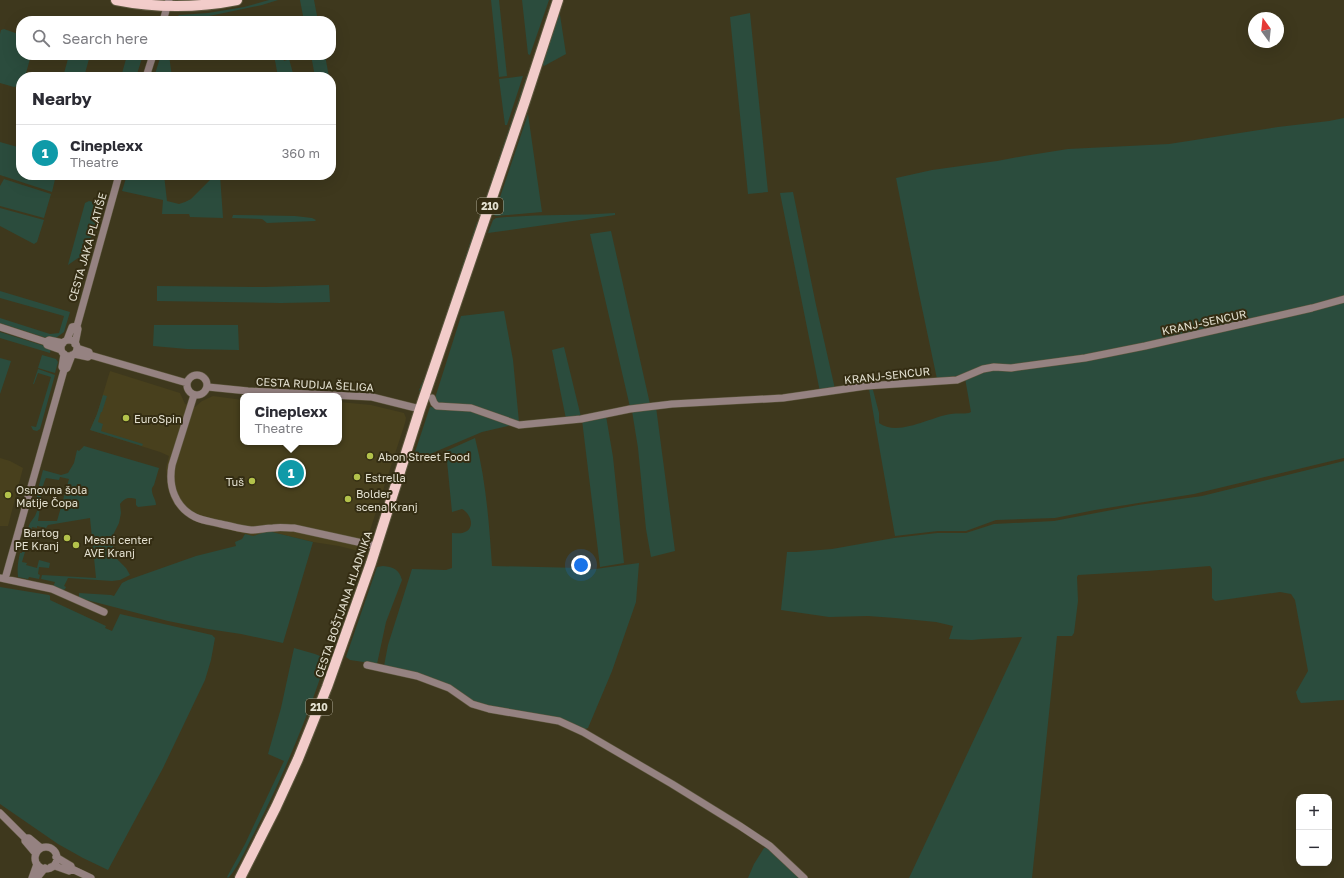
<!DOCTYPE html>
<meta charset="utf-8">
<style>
body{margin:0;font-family:"Golos Text",sans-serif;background:#f7f7f7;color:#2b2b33}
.controls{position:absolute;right:12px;bottom:12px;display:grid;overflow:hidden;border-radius:8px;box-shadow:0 4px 16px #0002}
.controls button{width:36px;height:36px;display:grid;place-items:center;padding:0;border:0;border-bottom:1px solid #e1e1e2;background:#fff;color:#2b2b33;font:20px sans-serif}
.compass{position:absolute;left:1248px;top:12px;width:36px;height:36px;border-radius:50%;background:#fff;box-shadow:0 4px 16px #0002;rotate:345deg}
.you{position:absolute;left:581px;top:565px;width:14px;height:14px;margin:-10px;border:3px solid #fff;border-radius:50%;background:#1a73e8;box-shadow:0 0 0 6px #1a73e833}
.badge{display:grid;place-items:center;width:26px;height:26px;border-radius:50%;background:#b45309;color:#fff;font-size:13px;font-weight:700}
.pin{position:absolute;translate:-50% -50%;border:2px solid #fff;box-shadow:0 1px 4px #0006}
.popup{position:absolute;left:240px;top:393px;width:102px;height:52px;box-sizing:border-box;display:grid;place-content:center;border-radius:8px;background:#fff;filter:drop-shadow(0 1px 3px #0005);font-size:13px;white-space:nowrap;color:#7c7c81}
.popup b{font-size:15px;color:#2b2b33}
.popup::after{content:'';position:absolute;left:50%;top:100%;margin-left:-8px;border:8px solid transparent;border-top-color:#fff}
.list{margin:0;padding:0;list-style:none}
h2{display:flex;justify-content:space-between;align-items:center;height:52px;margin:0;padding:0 16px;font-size:17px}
h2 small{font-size:13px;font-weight:400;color:#7c7c81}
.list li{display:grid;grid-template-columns:26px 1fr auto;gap:12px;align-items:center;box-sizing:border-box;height:56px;padding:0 16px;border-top:1px solid #e1e1e2}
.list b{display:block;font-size:15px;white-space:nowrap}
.list p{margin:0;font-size:13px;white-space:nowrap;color:#7c7c81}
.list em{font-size:13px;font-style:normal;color:#7c7c81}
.icon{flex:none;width:22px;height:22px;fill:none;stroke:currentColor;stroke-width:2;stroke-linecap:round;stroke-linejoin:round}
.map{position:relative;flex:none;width:1344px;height:878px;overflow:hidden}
.search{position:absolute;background:#fff;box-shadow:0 4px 16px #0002;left:16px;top:16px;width:320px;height:44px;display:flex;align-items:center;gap:10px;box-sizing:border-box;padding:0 14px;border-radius:16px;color:#7c7c81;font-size:15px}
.panel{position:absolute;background:#fff;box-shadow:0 4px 16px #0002;left:16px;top:72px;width:320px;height:108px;border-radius:16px}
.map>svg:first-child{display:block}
</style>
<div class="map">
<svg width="1344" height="878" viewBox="0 0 1344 878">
<rect width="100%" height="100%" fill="#3e381d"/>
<!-- built -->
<path fill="#48401d" d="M110,371l70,22 5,11 10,3 7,-6 11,-5 30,4v42h96v-40l32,3 33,8 2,5 -1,5 -43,132 -3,-4 -20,-5 -26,-4 -41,-10h-4l-16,4 -49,-13 -14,-6 -11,-8 -6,-9 -4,-11 -2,-21 3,-12 -9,-4 -70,-22 7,-16z
M0,458l10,3 13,7 -15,58h-8z"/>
<!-- green -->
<path fill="#2b4c3d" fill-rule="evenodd" d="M269,0h9l-16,5 -77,16h-12l6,-6 29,-2 36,-6z
M300,0h14l4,21h-14z
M491,0h8l8,76 -8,1z
M522,0h27l-19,55 -2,-1z
M750,13l18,179 -20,2 -18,-177z
M558,14l2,1 6,39 -22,12 -2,-2z
M4,29l17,6v20h10l-6,22h-4v8l-7,2 -14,-4v-49l1,-4z
M69,55h5l15,4 -5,18h-21z
M131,55h12l-7,22h-15l5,-18 4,-1z
M161,55h8l3,22h-18z
M274,55h8l2,6 3,-1 -1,-5h2l6,22h-16z
M311,55h14l4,22h-14z
M527,75l1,1 -48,142h-1z
M523,76l-16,49h-2l-6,-46z
M528,114l14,98 -46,4 -2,-1z
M1344,118v340l-150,36 -99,16 -40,8 -59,2 -30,11h-28l-43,5 -26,-147 4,1 6,23v10c19,14 51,-6 72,-9 6,-1 12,0 18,-1l2,-1 -6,-34 -3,-3 -25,4 -19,-90 -22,-111 36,-8 65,-9 27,-5 44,-7 101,-5 109,-17 51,-6z
M0,142l21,6v27h35l-4,17 -52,-17z
M127,175h37l3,26 12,3 6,-2 6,-3 24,-24h5l3,43 -33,-1 -1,-3h-27l1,-14 -41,-9z
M4,179l47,15 -7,24 -44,-12v-20z
M793,192l23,113 19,84 -15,3 -40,-199z
M89,201l12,3 -16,54h-7l-10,7 1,-4 16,-58z
M0,208l44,12 -7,22 -3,2 -34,-18z
M615,213v2l-127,18 5,-13 3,-2c40,-4 79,-2 119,-5z
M233,215l62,1 17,2 4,2 -1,1 -48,2 -5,-4 -30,-1z
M477,222l2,1 -45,132 -14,36 -1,-1 8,-18z
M611,231l39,173 -20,3 -40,-173z
M329,285l1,17 -49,1 -124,-2v-15l107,1z
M0,291l70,21 -6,20 -11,8 -53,-17v-5l50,16 9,-1 5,-17 -64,-18z
M504,311l9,49 6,62 -80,-18 -4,-6 26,-82z
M154,325h84l1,25 -52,-1 -34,-3z
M0,332l51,16 -1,5 -50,-15z
M564,347l17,70 -15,2 -14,-69z
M42,355l14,4 2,3 -3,11 -17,-5z
M0,358l11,3 -11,33z
M38,369l17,6 -15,54 -3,2 -4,-1 -2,-4 5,1 15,-50 -13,-4 -4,11h-1z
M103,395l4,1 -5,16h-1l-3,10 5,2 -2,7 42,13 -1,2 -52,-16 7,-16z
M430,407l33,2 49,16 -30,7 -66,28 -1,-8z
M656,407l19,144 -24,6 -5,-28 -8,-81 -6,-37z
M606,416l7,41 11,106 -24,4 -18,-147z
M475,438c11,42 14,84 17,128l89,2v3l58,-8 -3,39 -24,69 -24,57 -6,2 -34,-9 -60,-9 -39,-22 -65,-24 4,-21 24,-76 34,1 6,-2v-35c4,0 10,1 13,-1 11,-5 5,-19 -3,-23l-10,3 -6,-61z
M84,446l75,22 -5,17 -2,3c-1,7 4,11 4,17l-18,2 -2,-2v-6c-8,-2 -11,-1 -16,5l1,9 -2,10 -6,12v12l4,12 9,9 4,7 -10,5 -8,1 -44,-3 -4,8 2,1 -1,2 -3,2 -9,-4 2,-5 -14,-3 1,-4 54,3 -6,-60 -42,7 -2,3 -9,-2v2l-5,-1 -2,9 3,1v1l-6,-1 -1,-4 4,-10 5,-7 2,-5v-18l6,-23 18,5 7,-2 6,-10 3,-13 2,1zM60,477l9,2 -12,42h-19c3,-15 1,-29 8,-43l13,2z
M1344,461v239l-43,3 -3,-4 -2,-7 12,-21 -13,-71 -4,-6 -11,-2 -65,9 -3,-3v-29l-2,-3 -63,5 -69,4 -1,2 1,24 -4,32 -2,3h-15l-25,242h-123l113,-241 -40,2 -10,1 -23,-1 4,-13 -17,-4 -41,-4 -27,-2 -39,1 -48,-7 6,-58h9l36,-3 62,-11 43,-5h29l28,-9 60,-3 84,-16 64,-9z
M268,531l45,11 -30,101 -42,-9 -33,-5 -40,-8 -89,-23v-5l32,2 3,1 8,-13 6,-3 68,-24 40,-10 -1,-4 7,-3 3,-5 8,2z
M25,544l2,1 -5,17 5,1 -1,2 11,3 2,-8 11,3 -1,5 -10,-1 -1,7 2,1 -1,4 -10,-2 -1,2 -10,-2c-1,-10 0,-15 2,-24h2v-6z
M383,566c10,1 16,3 19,14l-16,42 -9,42 -27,-4 -4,-3 31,-90z
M0,587l49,8 1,1v4l56,26 -1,2 7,3 8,-17 92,21 3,3 -4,22 -6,20 -42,88 -55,102 -25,-12 -25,-14 -58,-40z
M294,648l21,6 10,4 1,2c-19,60 -46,123 -75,179 -5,10 -15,32 -23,39l-1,-1 18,-33 39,-83 -16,-7 13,-46z
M769,847l32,31h-53l6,-14 10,-16z"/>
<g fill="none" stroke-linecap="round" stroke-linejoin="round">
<!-- street casing -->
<g stroke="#5c563d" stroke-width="8">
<path id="street" d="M163,21l6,-21
M146,77l7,-22
M0,327l46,15 3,-2 14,3
M67,340l5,-13 5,-1
M61 348a8 8 0 1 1 16 0a8 8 0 1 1-16 0Z
M46,342l1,3 14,5
M75,344l3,-15 -1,-3 42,-151
M77,348l12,4 1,3
M64,354l-2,13 2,3
M74,354l14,3 2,-2 97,28
M187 385a10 10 0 1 1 20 0a10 10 0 1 1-20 0Z
M208,387l40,4 124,6 48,12
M194,395l-22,70c-4,21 3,42 23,52 8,4 18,5 26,7 10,2 20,5 30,6 8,0 15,-2 22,-2 7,-1 14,0 21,0l82,18
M432,398l2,5 3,3 34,2 48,17 62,-6 49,-10 42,-5 111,-6 83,-12 91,-6 26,-11 11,-2 17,1 74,-10 60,-12 167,-38 32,-9
M0,578l52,11 52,23
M5,579l59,-209 3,-2 5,-13
M367,665l50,11 32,12 23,16 17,5 70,12 24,11 89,52 68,42 30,20 34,32
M0,813l25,25v3l11,13
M25,838h4l12,10
M35 858a11 11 0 1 1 22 0a11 11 0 1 1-22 0Z
M56,857l15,9 1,3 19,9
M51,867l4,-1 14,5 3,-2
M32,878l5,-14
M37,878l8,-10"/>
</g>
<!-- primary casing -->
<g stroke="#5c563d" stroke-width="12">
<path id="primary" d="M116,0c40,8 81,8 121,0
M240,878l36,-71 22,-48 29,-72 44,-124 49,-154 105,-308 33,-101"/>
</g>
<!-- street -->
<use href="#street" stroke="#958281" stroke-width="7"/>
<!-- primary -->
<use href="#primary" stroke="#f2ccca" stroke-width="10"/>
</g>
<!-- markers -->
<g fill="#b3c24b" stroke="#342d13" stroke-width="1.5">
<circle cx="126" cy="418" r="4"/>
<circle cx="370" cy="456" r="4"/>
<circle cx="357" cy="477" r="4"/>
<circle cx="252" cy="481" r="4"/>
<circle cx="8" cy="495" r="4"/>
<circle cx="348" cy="499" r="4"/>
<circle cx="67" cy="538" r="4"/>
<circle cx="76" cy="545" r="4"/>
</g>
<g text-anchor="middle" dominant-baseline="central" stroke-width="4" stroke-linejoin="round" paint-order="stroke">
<!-- shield labels -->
<g fill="#342d13" stroke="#aeaa97" stroke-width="1">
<rect x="477" y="198" width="26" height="16" rx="3"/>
<rect x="306" y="699" width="26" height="16" rx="3"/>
</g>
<g font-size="10" font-weight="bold" fill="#e3e0d0">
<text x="490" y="206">210</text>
<text x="319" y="707">210</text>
</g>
<!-- street labels -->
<g font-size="11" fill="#e3e0d0" stroke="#342d13">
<text transform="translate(87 247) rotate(-74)">CESTA JAKA PLATIŠE</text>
<text transform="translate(1204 322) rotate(-12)">KRANJ-SENCUR</text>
<text transform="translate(887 375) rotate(-6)">KRANJ-SENCUR</text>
<text transform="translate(315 384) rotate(3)">CESTA RUDIJA ŠELIGA</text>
<text transform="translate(343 604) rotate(-71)">CESTA BOŠTJANA HLADNIKA</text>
</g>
<!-- poi labels -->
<g font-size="11" fill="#e3e0d0" stroke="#342d13" text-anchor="start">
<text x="134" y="418">EuroSpin</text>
<text x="378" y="456">Abon Street Food</text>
<text x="365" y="477">Estrella</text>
<text x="244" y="481" text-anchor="end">Tuš</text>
<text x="16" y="489">Osnovna šola<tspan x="16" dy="13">Matije Čopa</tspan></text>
<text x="356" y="493">Bolder<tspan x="356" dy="13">scena Kranj</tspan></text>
<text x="59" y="532" text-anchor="end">Bartog<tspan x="59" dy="13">PE Kranj</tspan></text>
<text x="84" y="539">Mesni center<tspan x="84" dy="13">AVE Kranj</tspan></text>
</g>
</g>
</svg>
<div class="controls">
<button>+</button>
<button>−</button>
</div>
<svg class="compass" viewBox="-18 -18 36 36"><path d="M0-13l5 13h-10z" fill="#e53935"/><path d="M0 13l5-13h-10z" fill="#7c7c81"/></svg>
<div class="you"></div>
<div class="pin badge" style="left:291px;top:473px;background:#0f9aa8">1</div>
<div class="popup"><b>Cineplexx</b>Theatre</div>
<div class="search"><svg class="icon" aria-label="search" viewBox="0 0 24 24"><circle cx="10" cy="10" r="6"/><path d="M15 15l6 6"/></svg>Search here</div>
<section class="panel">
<h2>Nearby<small></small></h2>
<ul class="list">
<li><span class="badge" style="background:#0f9aa8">1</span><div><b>Cineplexx</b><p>Theatre</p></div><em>360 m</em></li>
</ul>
</section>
</div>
